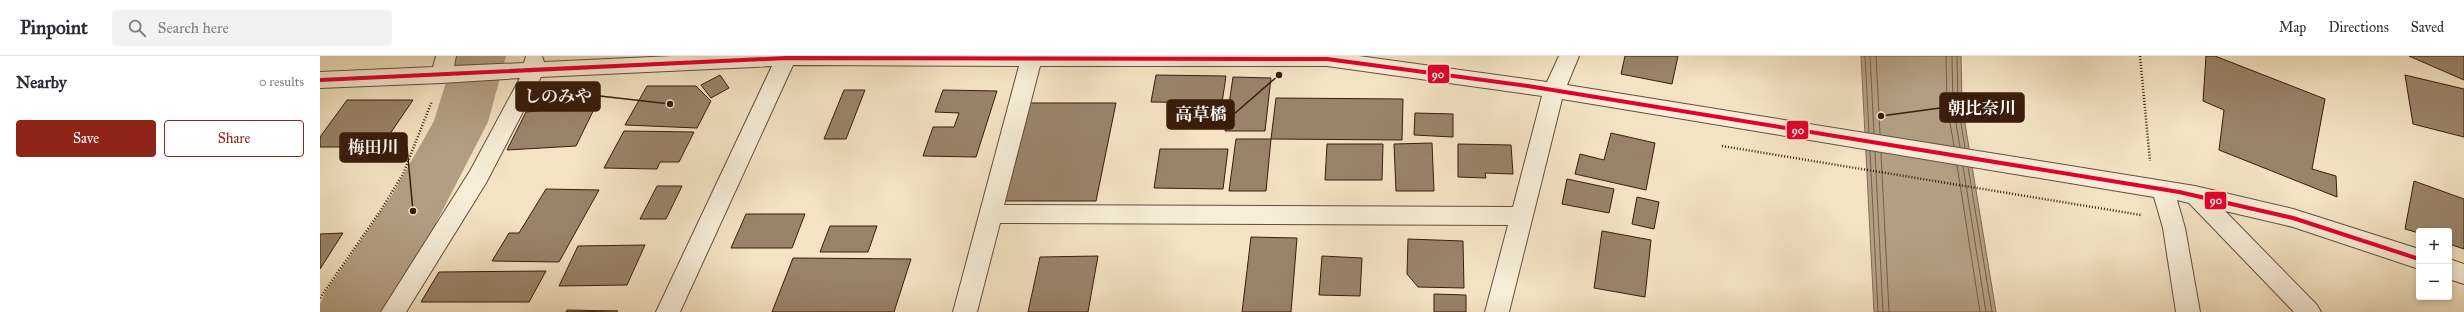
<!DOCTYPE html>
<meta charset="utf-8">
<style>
body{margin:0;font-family:"IM FELL Great Primer","Noto Serif JP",serif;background:#f2f2f3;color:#2b2b33}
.controls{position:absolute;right:12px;bottom:12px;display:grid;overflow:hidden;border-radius:4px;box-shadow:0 2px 6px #0003}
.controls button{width:36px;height:36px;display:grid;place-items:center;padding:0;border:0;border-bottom:1px solid #e1e1e2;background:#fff;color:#2b2b33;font:20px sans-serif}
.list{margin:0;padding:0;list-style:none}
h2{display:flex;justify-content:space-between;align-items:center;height:52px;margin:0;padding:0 16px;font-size:17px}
h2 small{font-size:13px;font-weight:400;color:#7c7c81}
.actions{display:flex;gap:8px;padding:12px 16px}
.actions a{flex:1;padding:9px 0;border:1px solid #8f2418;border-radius:4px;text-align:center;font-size:14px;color:#8f2418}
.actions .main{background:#8f2418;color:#fff}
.icon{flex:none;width:22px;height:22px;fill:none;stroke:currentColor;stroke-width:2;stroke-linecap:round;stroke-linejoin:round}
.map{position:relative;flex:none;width:2144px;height:256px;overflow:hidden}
header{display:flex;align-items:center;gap:24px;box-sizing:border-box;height:56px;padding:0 20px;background:#fff;border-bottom:1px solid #e1e1e2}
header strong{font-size:19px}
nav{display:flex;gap:22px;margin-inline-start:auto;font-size:14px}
.search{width:280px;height:36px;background:#f2f2f3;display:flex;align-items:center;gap:10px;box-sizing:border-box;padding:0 14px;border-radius:4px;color:#7c7c81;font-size:15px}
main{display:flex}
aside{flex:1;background:#fff}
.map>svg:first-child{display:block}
</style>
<header>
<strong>Pinpoint</strong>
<div class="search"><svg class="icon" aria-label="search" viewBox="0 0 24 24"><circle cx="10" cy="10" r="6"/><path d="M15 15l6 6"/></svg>Search here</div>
<nav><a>Map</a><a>Directions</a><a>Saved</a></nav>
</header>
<main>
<aside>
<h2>Nearby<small>0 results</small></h2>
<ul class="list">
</ul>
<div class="actions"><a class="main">Save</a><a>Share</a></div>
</aside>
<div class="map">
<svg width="2144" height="256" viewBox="0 0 2144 256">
<rect width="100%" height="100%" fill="#f3e3c3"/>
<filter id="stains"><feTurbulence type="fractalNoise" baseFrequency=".005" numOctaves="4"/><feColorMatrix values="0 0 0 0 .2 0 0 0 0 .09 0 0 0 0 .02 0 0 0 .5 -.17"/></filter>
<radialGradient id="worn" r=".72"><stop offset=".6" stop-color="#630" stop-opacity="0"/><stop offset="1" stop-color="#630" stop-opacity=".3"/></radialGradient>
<!-- water -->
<path fill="#b3a084" stroke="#826c53" d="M1541,0h100l1,49 34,207h-122z"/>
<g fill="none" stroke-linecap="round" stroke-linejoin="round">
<!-- shore -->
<path stroke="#765e47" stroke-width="1" d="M1545,0l4,77
M1550,0l4,77
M1556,0l4,78
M1626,0l1,50 7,40
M1632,0l1,50 7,41
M1637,0l1,49 7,43
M1550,95l8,161
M1555,96l8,160
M1561,97l8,159
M1637,109l23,147
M1643,110l23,146
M1648,111l24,145"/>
<!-- river -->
<path fill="#b3a084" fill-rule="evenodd" d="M134,0h52l-18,66 -54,105 -53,85h-61v-8l5,-11 67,-98 42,-74z"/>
</g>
<!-- building -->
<path fill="#99846a" stroke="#381d0a" d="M1305,0h53l-6,28 -51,-10z
M1886,0h9l110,43 -13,70 24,7 1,21 -118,-47 5,-40 -21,-9z
M2089,0h55v24z
M400,19l9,13 -18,10 -10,-13z
M836,19l70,1 -4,27 -71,-1z
M2085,19l59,14v48l-51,-13z
M913,21l38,1 -6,53h-40z
M327,30h49l15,15 -14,27 -72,-3z
M524,34h21l-19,49h-22z
M623,34l54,1 -21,66 -53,-1 10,-29h21l5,-14 -24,-1z
M281,39l-25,51 -69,4 19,-38 12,-1 7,-14z
M956,42l127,1 -1,41 -131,-1z
M27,44h66l-32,47h-61v-10z
M709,47h87l-20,98h-92z
M1095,57l38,1v23l-39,-2z
M304,75l70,1 -15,30h-19l-3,7 -53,-1z
M1291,77l44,10 -9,47 -71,-16 5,-20 24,6z
M916,83h35l-5,52h-37z
M1112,87l2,48h-38l-2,-47z
M1007,88h56l-1,36h-57z
M1138,88l53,1 2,29 -28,-1 1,5 -28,-1z
M840,93h68l-5,40 -69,-1z
M1247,123l47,10 -5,24 -47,-9z
M2094,125l50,18v50l-15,-5v-13h-30v2l-14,-4z
M337,130h25l-16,33h-26z
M226,133l53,1 -40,72 -67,-1 17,-28h10z
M1317,141l22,5 -5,27 -22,-5z
M426,158h59l-13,34h-61z
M510,170h47l-9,26h-48z
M1282,175l49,9 -6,57 -51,-9z
M23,177l-23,36v-35z
M931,181l46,1 -6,74h-49z
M1088,183l55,2 1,47 -46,-1 -11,-13z
M325,189l-18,40 -68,1 19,-40z
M778,200l-10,56h-60l12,-55z
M1002,200l40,2 -2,38 -41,-1z
M473,202l118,1 -17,53h-122z
M226,215l-17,31h-108l18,-30z
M1114,238l32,1v17h-32z
M247,254l51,1 -52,1z"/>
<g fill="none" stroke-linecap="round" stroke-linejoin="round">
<!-- minor casing -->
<g stroke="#674e38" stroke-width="2">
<path id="minor" d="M116,0h20l-2,10 70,-3 2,-7h16l2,6 129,-6h686l188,26 12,-26h20l-12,29 628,101 98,23 126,40v20l-126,-42 -68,-16 92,94 4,7h-27l-105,-109 -12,-3 8,28 15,84h-24l-13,-84 -9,-31 -592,-98 -53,213h-24l23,-87 -508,-2 -23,89h-24l66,-246 -226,-1 -113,247h-24l116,-246 -231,11 -55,106 -80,129h-25l89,-141 50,-93 -79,5 -121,5v-16l113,-5zM720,10h287l215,30 -29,111 -509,-2z
M2129,203l15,5v20l-15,-5z"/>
</g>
<!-- path -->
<path stroke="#381d0a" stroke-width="2.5" stroke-dasharray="1 2" stroke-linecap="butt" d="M1820,0l10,105
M1402,90l419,69
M0,242l61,-88 22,-36 29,-73"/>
<!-- minor -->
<use href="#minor" fill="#f7edd8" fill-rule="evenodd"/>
<!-- bus-1 casing -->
<g stroke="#f7edd8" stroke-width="7">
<path id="bus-1" d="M0,24l466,-22 541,1 201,27 651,106 114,26 126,41"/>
</g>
<!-- bus-1 -->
<use href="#bus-1" stroke="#e4002b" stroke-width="4"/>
</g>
<!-- callouts -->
<path fill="none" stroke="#381d0a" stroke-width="1.5" d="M350 48L280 40M1561 60L1620 52M959 19L914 58M93 155L87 91"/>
<g fill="#381d0a" stroke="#f7edd8" stroke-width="1.5">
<circle cx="350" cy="48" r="4"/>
<circle cx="1561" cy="60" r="4"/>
<circle cx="959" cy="19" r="4"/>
<circle cx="93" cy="155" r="4"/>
</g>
<g fill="#381d0a" stroke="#381d0a" stroke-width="1.5">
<rect x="196" y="26" width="84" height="29" rx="4"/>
<rect x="1620" y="37" width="84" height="29" rx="4"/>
<rect x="847" y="44" width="67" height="29" rx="4"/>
<rect x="20" y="77" width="67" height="29" rx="4"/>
</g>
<g font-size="17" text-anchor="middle" font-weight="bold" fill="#fff">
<text x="238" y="46">しのみや</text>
<text x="1662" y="58">朝比奈川</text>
<text x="881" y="64">高草橋</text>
<text x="53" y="97">梅田川</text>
</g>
<g stroke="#f7edd8" stroke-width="1.5">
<rect x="1107" y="8" width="23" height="20" rx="4" fill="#e4002b"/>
<rect x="1466" y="64" width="23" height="20" rx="4" fill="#e4002b"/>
<rect x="1884" y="135" width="23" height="19" rx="4" fill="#e4002b"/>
</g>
<g font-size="11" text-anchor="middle" font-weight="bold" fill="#fff">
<text x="1118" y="22">90</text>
<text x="1478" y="78">90</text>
<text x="1896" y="148">90</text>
</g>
<rect width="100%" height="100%" filter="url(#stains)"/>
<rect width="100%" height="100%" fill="url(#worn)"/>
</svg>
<div class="controls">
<button>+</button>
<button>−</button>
</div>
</div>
</main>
